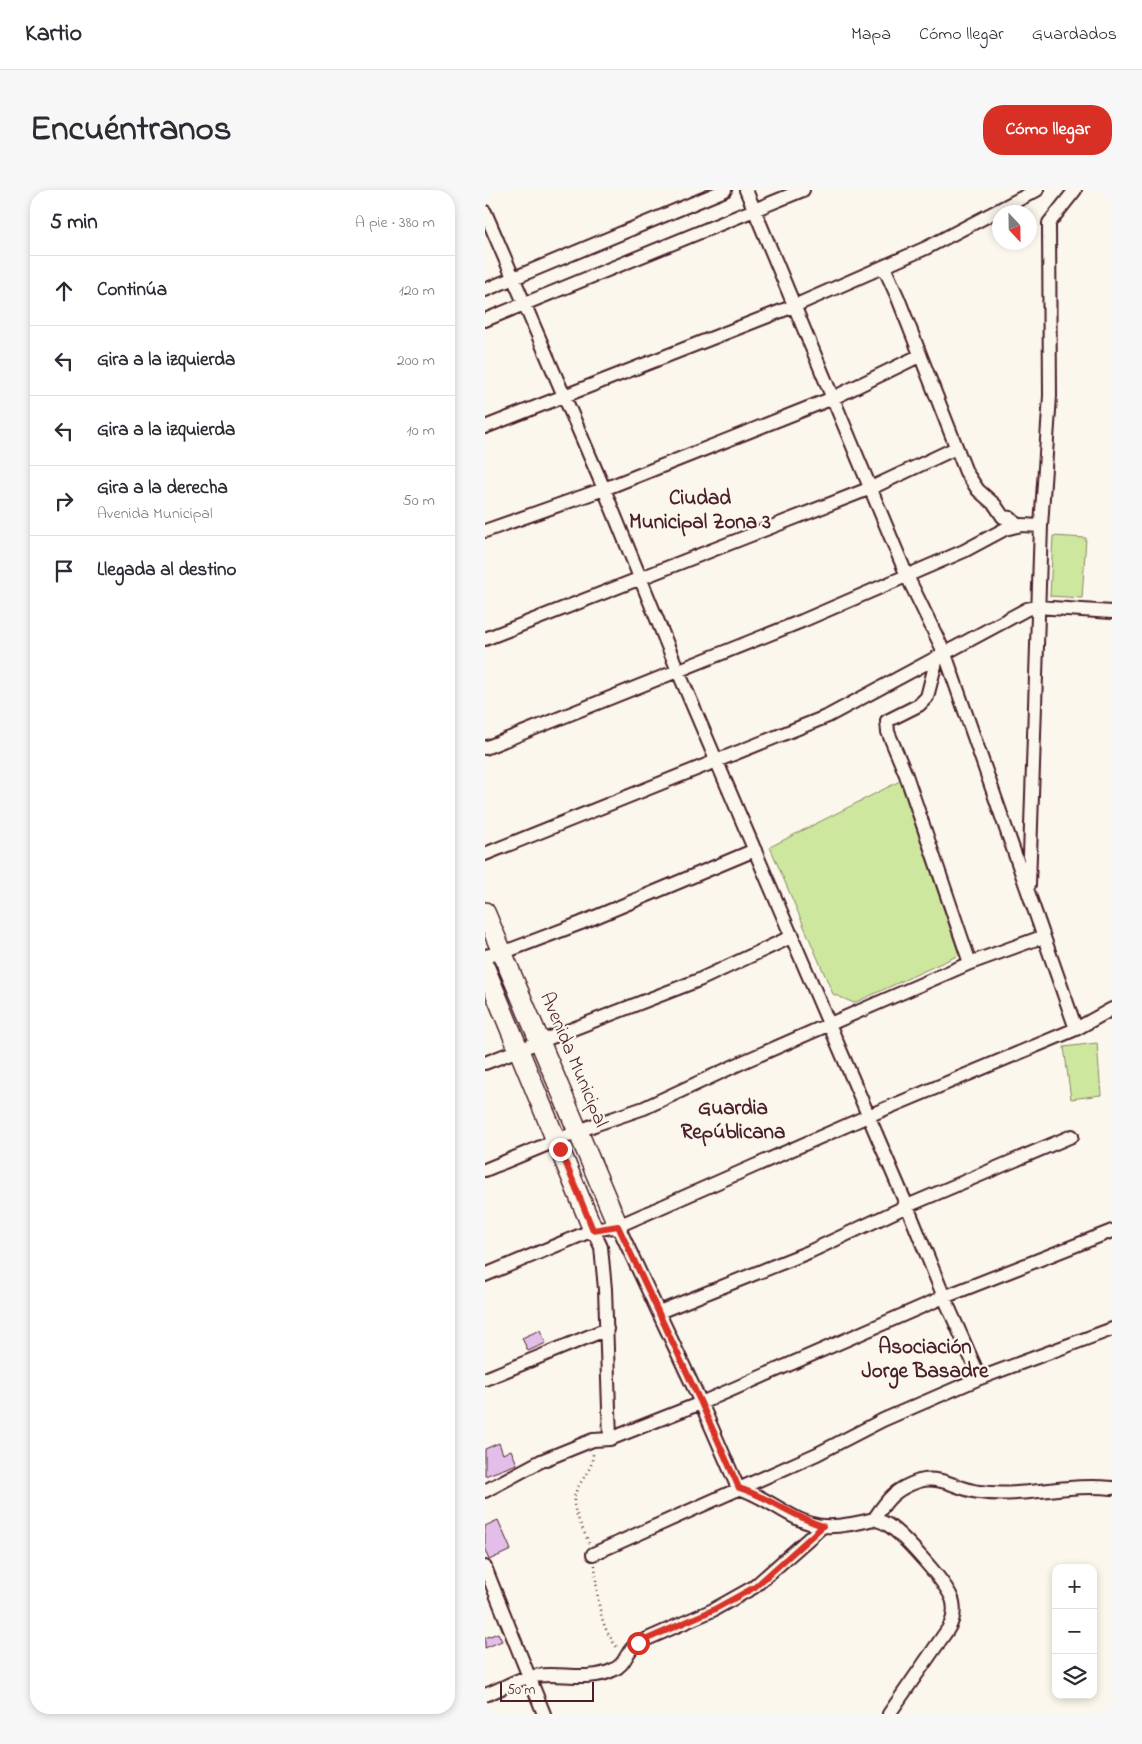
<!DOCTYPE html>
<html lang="es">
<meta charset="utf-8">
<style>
body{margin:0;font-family:"Indie Flower",sans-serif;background:#f7f7f7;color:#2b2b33}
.controls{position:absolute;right:15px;bottom:15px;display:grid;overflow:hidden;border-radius:10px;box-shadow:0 2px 8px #0003}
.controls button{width:45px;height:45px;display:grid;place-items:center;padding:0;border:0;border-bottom:1px solid #e1e1e2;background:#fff;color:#2b2b33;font:25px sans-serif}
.compass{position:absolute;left:507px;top:15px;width:45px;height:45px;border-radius:50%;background:#fff;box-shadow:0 2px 8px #0003;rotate:158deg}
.scale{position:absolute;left:15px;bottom:12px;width:94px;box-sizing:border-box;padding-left:5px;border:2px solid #4a1f2b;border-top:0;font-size:14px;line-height:18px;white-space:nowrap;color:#4a1f2b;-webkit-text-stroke:4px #fbf7ec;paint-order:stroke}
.stop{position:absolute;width:15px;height:15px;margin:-11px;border:4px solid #d93025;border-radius:50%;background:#fff}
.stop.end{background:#d93025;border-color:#fff;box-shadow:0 1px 5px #0008}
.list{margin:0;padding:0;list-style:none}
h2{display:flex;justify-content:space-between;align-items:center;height:65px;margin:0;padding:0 20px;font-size:21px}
h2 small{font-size:16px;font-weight:400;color:#7c7c81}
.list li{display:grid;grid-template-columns:32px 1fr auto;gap:15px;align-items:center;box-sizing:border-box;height:70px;padding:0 20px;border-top:1px solid #e1e1e2}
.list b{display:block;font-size:19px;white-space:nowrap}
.list p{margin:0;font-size:16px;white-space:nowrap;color:#7c7c81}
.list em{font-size:16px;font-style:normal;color:#7c7c81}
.icon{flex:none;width:28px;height:28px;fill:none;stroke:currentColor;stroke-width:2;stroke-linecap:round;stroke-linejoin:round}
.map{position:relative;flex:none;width:627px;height:1524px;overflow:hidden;border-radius:20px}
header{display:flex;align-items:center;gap:30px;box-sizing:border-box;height:70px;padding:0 25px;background:#fff;border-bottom:1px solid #e1e1e2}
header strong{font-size:24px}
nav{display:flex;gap:28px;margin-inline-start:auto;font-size:18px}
.intro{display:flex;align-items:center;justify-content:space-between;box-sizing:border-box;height:120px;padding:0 30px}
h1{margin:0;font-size:35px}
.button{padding:12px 22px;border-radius:20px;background:#d93025;color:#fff;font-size:18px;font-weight:700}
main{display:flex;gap:30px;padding:0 30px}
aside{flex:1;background:#fff;border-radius:20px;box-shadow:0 2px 8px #0003}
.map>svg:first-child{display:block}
</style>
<header>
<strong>Kartio</strong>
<nav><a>Mapa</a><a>Cómo llegar</a><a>Guardados</a></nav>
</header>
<div class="intro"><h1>Encuéntranos</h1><a class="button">Cómo llegar</a></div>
<main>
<aside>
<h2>5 min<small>A pie · 380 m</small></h2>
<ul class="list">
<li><svg class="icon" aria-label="ahead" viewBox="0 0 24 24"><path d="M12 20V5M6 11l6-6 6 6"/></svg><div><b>Continúa</b></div><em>120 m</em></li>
<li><svg class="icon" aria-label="left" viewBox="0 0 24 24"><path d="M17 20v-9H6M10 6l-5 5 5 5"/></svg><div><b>Gira a la izquierda</b></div><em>200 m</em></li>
<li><svg class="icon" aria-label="left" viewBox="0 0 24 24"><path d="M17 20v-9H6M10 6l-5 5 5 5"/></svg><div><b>Gira a la izquierda</b></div><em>10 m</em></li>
<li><svg class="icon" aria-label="right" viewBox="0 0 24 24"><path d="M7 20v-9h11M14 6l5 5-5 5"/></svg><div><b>Gira a la derecha</b><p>Avenida Municipal</p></div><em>50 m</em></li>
<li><svg class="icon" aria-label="arrive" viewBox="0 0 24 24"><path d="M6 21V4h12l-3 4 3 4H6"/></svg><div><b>Llegada al destino</b></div></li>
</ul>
</aside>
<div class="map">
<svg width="627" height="1524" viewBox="0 0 627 1524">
<rect width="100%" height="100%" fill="#fbf7ec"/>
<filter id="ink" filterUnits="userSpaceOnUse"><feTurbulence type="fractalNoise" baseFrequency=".02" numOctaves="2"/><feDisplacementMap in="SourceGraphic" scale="10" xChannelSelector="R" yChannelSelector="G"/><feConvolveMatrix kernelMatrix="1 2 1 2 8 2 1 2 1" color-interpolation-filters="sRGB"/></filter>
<g filter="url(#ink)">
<!-- green -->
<path fill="#cde89e" stroke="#8c8464" d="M568,346l33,2 -4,60 -32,-2z
M415,591l59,174 -105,48 -21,-9 -63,-147z
M612,853l4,52 -30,4 -7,-52z"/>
<!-- building -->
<path fill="#e3bee8" stroke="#4a1f2b" d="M55,1140l6,13 -18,8 -6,-13z
M14,1253l4,11 8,-4 6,14 -32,12v-27z
M13,1330l13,30 -22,10 -4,-10v-24z
M13,1443l4,8 -17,7v-10z"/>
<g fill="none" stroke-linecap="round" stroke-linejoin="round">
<!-- street casing -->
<g stroke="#4a1f2b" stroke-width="16">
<path id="street" d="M261,0l161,386 38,78 131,375
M0,22l119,277 74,182 229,535 37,91 36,81
M399,77l14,31 68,174 12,18 17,15 8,12 7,1 8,8
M0,100l240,-100
M0,130l318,-130
M0,237l309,-121 132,-58 111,-58
M0,341l119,-42 229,-91 86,-42
M0,449l386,-151 85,-40
M452,468l-10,39 -8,8 -32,16 1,11 18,43 64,188
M0,558l317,-127 162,-70 41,-22 16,-4 20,1
M0,664l343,-138 199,-107 10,-2 75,5
M544,695l12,-359 9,-130 -1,-173 26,-33
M0,766l17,-3 79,-30 174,-73
M0,873l214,-83 94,-44
M0,980l109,-45 50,-17 101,-47 225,-98 72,-26
M133,1036l83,177 37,85c30,8 55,36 86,38 16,1 35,-3 50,-7 14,-21 21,-30 45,-38 22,-6 40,9 60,11 45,6 88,-9 133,-4
M108,1040l8,17 4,42 5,150
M0,1085l108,-45 25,-4 250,-110 208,-87 36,-20
M174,1122l150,-60 98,-46 165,-70
M0,1189l122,-50
M0,1301l56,-30 52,-21 17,-1 91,-36 243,-106 168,-66
M389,1329c4,2 10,3 14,6 15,10 62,61 65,77 2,10 0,19 -5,27l-59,85
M108,1364l224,-100 66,-34 97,-42 132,-49
M0,1377l59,147
M0,1505c14,-5 29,-14 43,-18 27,-7 59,6 85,-7 15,-7 11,-18 25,-27l75,-33 41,-23 69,-61"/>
</g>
<!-- secondary casing -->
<g stroke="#4a1f2b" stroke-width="22">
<path id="secondary" d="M0,722l133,314
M0,778l108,262"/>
</g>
<!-- path -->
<path stroke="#4a1f2b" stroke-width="2.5" stroke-dasharray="1 4" stroke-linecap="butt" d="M104,1353c-4,-10 -16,-32 -15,-42 0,-17 19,-28 19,-47
M110,1375c2,28 3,60 22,82"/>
<!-- street -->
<use href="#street" stroke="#fbf7ec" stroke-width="12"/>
<!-- secondary -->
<use href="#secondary" stroke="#fbf7ec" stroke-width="19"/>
</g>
</g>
<g fill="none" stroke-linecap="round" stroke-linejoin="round" filter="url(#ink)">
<!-- route -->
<path stroke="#d93025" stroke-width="6" d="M75,959l33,81 25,-4 83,177 38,85c30,9 54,29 84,38l-68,61 -42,23 -75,33"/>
</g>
<g text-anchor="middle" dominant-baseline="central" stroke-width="4.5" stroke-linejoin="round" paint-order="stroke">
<!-- street labels -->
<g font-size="20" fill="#4a1f2b" stroke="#fbf7ec">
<text transform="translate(88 870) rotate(67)">Avenida Municipal</text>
</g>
<!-- neighbourhood labels -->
<g font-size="21" font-weight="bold" fill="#4a1f2b" stroke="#fbf7ec">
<text x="215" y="309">Ciudad<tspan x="215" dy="24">Municipal Zona 3</tspan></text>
<text x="248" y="919">Guardia<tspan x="248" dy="24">Repúblicana</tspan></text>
<text x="440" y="1158">Asociación<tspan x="440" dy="24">Jorge Basadre</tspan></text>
</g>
</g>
</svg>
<div class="controls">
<button>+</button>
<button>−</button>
<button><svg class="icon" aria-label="layers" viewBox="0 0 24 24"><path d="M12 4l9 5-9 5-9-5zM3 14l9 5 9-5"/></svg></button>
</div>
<svg class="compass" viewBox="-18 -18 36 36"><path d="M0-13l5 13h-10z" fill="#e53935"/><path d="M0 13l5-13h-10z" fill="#7c7c81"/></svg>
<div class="scale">50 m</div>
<div class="stop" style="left:153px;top:1453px"></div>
<div class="stop end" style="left:75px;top:959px"></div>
</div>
</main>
